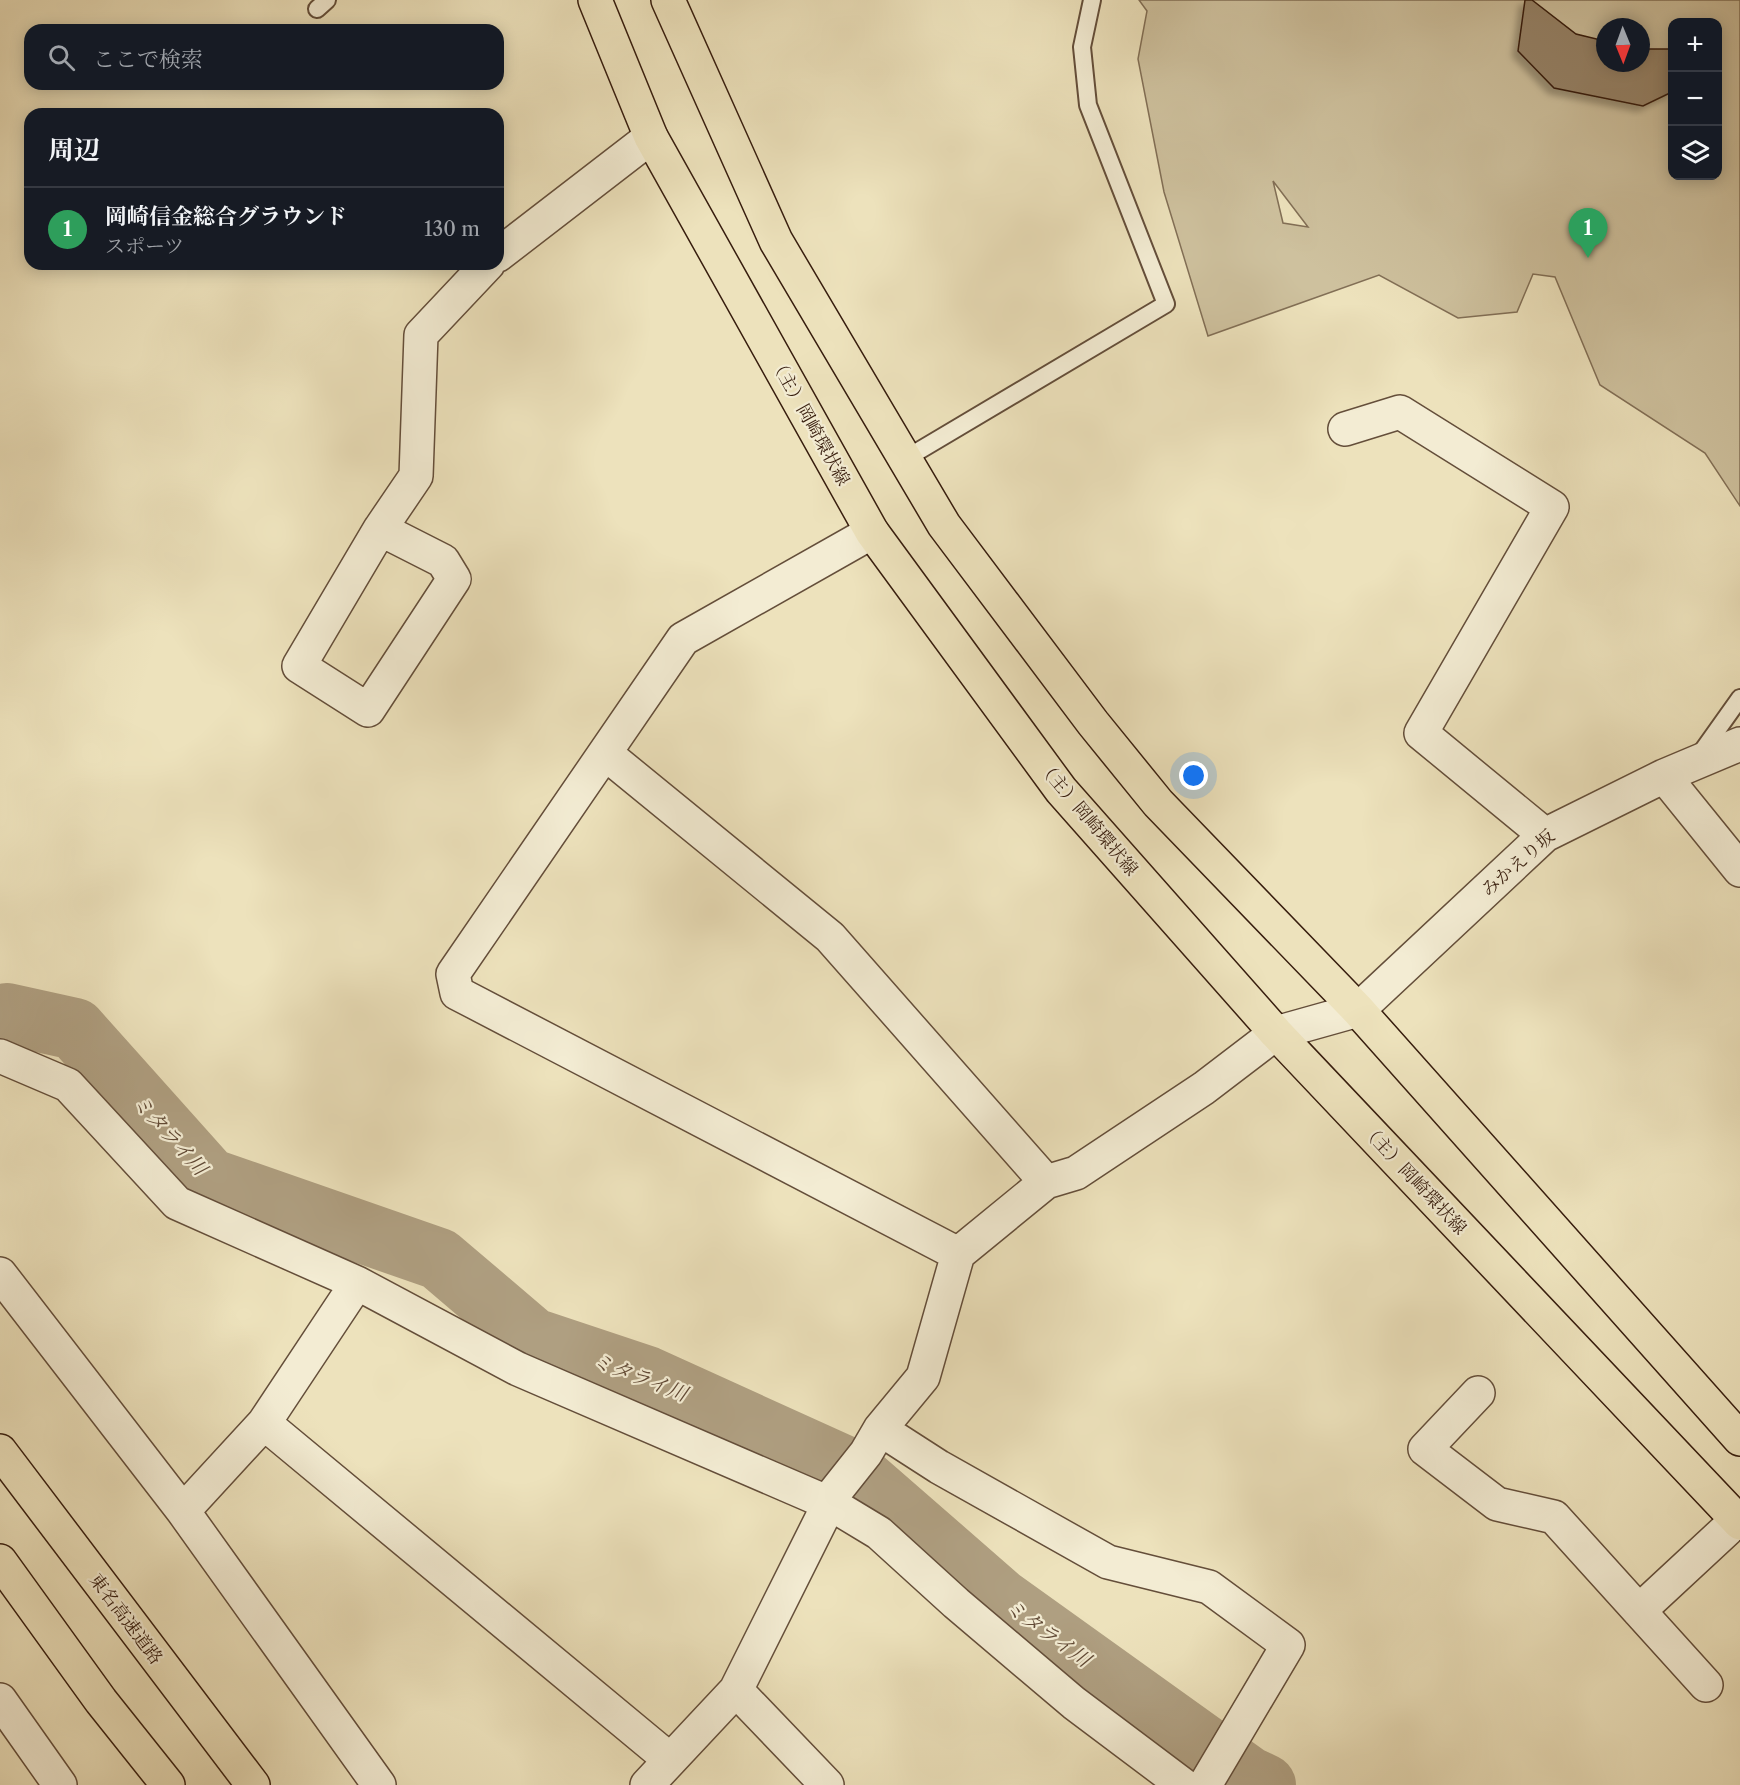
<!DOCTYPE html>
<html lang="ja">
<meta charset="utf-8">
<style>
body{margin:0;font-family:"Libre Caslon Text","Noto Serif JP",serif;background:#20242c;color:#f1f3f6}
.controls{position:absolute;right:18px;top:18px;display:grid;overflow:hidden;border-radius:12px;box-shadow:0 3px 15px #0003}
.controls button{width:54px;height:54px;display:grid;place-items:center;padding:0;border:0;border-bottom:2px solid #363941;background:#171b24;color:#f1f3f6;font:30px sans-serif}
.compass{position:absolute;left:1596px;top:18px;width:54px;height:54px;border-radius:50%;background:#171b24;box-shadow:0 3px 15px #0003;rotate:179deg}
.you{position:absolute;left:1194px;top:776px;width:21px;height:21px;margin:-15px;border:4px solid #fff;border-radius:50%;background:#1a73e8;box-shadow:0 0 0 9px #1a73e833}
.badge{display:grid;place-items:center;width:39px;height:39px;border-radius:50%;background:#c59692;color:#fff;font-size:20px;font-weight:700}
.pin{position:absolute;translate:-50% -50px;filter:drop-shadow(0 2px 3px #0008)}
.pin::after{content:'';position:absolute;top:32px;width:21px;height:18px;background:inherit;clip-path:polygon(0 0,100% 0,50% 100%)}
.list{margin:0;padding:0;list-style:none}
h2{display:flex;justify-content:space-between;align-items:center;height:78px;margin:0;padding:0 24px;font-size:26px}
h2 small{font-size:20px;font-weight:400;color:#9ea1a6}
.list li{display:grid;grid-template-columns:39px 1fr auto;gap:18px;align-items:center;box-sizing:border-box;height:84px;padding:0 24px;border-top:2px solid #363941}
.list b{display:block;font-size:22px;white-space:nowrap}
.list p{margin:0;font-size:20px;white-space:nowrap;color:#9ea1a6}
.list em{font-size:20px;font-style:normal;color:#9ea1a6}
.icon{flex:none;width:33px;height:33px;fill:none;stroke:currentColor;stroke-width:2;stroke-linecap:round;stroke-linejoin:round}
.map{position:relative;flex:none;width:1740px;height:1785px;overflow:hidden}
.search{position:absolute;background:#171b24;box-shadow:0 3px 15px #0003;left:24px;top:24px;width:480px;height:66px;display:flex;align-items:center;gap:15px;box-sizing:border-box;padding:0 21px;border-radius:18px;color:#9ea1a6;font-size:22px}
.panel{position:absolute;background:#171b24;box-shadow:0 3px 15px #0003;left:24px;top:108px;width:480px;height:162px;border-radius:18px}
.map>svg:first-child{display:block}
</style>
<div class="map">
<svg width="1740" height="1785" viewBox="0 0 1740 1785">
<defs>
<filter id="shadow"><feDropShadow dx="-5.5" dy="5.5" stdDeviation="3" flood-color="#0004"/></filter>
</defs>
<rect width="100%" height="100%" fill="#ede2bc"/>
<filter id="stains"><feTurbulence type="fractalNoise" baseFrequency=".00333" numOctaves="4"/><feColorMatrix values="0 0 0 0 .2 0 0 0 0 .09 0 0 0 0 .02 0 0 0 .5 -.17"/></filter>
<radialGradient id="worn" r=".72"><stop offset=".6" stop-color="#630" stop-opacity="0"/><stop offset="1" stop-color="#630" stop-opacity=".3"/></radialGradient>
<!-- green -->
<path fill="#cec19e" stroke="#826f56" stroke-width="1.5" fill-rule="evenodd" d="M1139,0h601v506l-35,-53 -105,-68 -45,-108 -22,-3 -16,38 -59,6 -79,-43 -171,61 -44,-144 -26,-133 9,-48zM1672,22h46v154h-46zM1605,27h36v36h-36zM1273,181l35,46 -25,-4z"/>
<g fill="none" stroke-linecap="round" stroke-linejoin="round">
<!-- stream -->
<path stroke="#7f6b53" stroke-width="10" d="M0,1013l7,1"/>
<!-- river -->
<path stroke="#af9f81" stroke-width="62" d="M7,1014l68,15 134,150 230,80 94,80 114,38 205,93 149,130 247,177 17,8"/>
</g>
<!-- building -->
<path fill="#968368" stroke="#371d0e" stroke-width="1.5" filter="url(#shadow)" d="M1525,0h7l44,34 29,7v22h36v-14h31v43l-29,14 -89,-18 -36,-37z"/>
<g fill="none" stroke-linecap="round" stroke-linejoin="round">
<!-- lane casing -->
<g stroke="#644e3a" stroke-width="20">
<path id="lane" d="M317,9l10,-9
M905,459l261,-155 -78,-199 -6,-58 10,-47
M1698,757l42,-59"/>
</g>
<!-- street casing -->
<g stroke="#644e3a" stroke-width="36">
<path id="street" d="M498,255l153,-118
M1345,429l55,-17 152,95 -131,226 124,102
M380,529l63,32 11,18 -86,131 -69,-44 81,-137 36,-53 5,-141 67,-71
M872,532l-189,107 -230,335 4,19 501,261
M606,754l224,183 216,245
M1664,776l76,94
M0,1056l68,29 109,118 180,80 161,86 313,135 48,29 77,70 118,100 109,82
M0,1274l183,237 196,274
M1478,1393l-53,56 72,55 57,13 152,168
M264,1423l405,336
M880,1429l59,38 169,95 101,25 79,58 -83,140
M183,1511l81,-88 93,-140
M1639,1611l98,-91
M736,1690l91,95
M0,1700l60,85
M647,1785l89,-95 99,-198 31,-39 14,-24 43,-52 35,-123 88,-72 30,-9 128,-85 72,-55 82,-23 187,-175 119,-59 76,-32"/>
</g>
<!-- primary casing -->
<g stroke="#371d0e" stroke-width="36">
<path id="primary" d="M595,0l56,137 221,395 189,258 215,243 464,490
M668,0l108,241 168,284 149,198 65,80 200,207 382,429"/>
</g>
<!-- highway casing -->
<g stroke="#371d0e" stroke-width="36">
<path id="highway" d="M0,1451l253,334
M0,1561l101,140 67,84"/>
</g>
<!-- lane -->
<use href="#lane" stroke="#f3ecd3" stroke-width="16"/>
<!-- street -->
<use href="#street" stroke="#f3ecd3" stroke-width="33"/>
<!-- primary -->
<use href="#primary" stroke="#ede2bc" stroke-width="33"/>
<!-- highway -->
<use href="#highway" stroke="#ede2bc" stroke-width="33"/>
</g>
<g text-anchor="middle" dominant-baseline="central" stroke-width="4.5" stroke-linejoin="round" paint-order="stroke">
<!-- street labels -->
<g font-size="18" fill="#371d0e" stroke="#f3ecd3">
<text transform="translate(810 421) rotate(61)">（主）岡崎環状線</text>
<text transform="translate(1088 818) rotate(50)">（主）岡崎環状線</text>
<text transform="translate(1518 863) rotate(-41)">みかえり坂</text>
<text transform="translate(1414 1179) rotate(47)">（主）岡崎環状線</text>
<text transform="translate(126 1619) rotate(53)">東名高速道路</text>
</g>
<!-- water labels -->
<g font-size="20" font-style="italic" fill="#614a36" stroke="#f3ecd3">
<text transform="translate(170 1135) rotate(48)">ミタライ川</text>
<text transform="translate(640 1377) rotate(21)">ミタライ川</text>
<text transform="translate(1048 1633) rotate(36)">ミタライ川</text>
</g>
</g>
<rect width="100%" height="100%" filter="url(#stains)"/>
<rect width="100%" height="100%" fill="url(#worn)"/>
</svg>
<div class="controls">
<button>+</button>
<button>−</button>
<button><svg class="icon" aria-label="layers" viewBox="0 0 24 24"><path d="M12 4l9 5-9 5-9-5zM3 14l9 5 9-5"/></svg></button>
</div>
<svg class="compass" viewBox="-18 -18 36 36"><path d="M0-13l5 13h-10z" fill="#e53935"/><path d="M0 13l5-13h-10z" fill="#9ea1a6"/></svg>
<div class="you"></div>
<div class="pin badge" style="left:1588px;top:258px;background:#2e9e5b">1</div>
<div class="search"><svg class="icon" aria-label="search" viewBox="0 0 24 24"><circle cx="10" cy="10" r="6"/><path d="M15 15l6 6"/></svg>ここで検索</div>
<section class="panel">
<h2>周辺<small></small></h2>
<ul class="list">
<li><span class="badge" style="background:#2e9e5b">1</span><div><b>岡崎信金総合グラウンド</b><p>スポーツ</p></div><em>130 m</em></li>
</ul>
</section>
</div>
